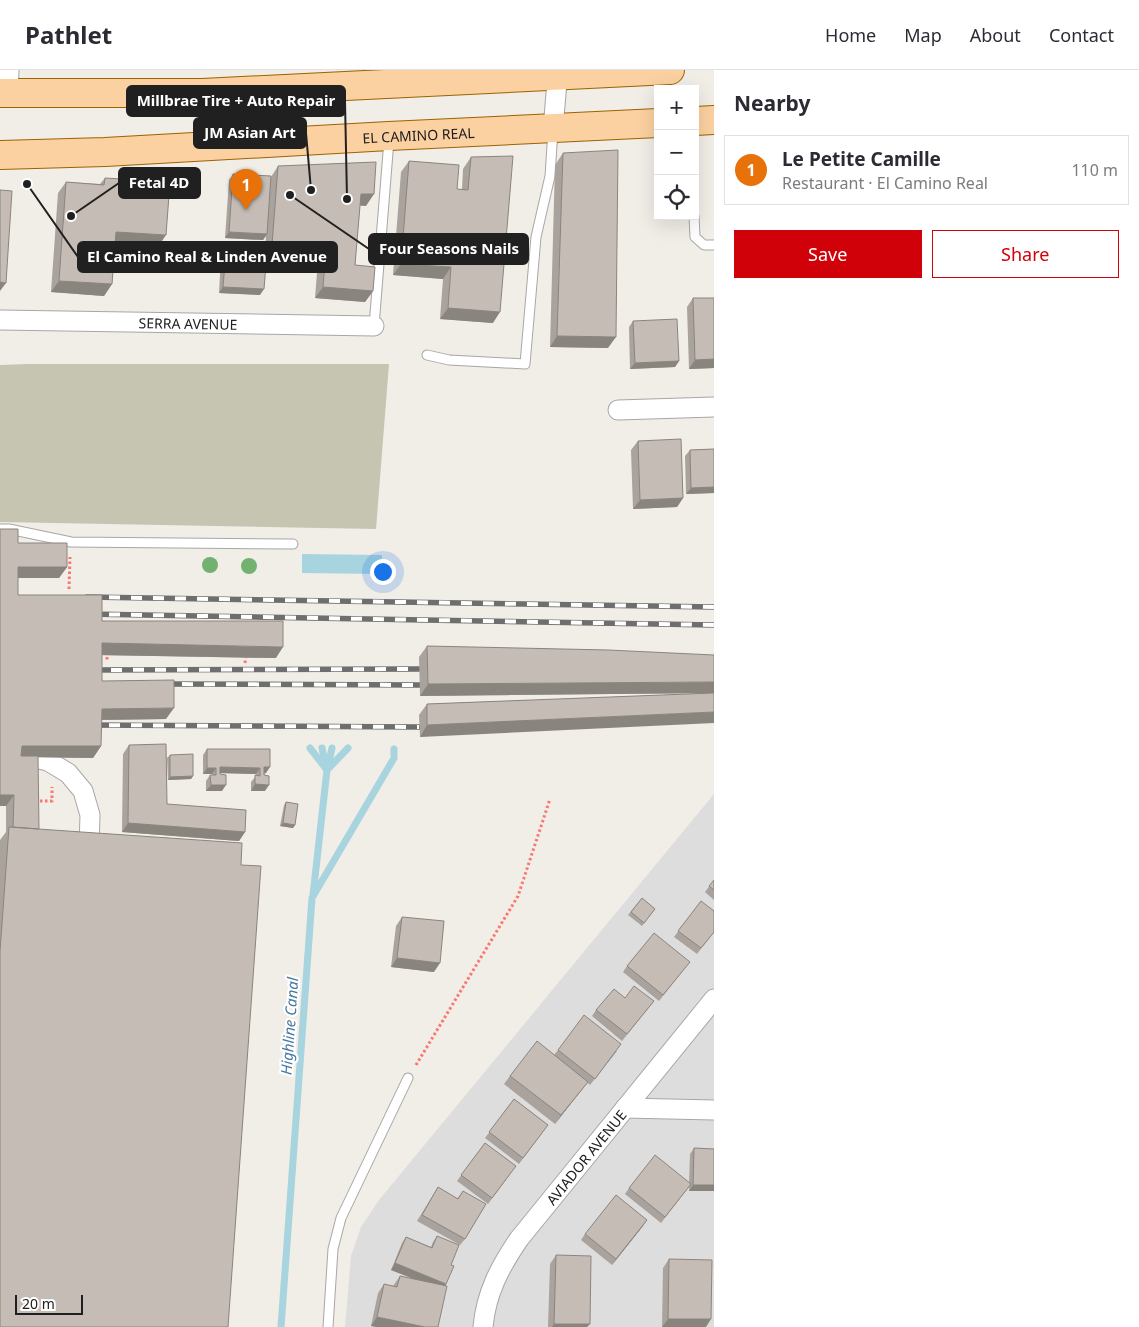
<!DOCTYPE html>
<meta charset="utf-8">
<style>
body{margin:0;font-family:"Noto Sans",sans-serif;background:#f7f7f7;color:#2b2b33}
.controls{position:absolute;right:15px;top:15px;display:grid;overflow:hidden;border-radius:0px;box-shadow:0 5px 20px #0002}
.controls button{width:45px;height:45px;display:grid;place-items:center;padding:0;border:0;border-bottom:1px solid #e1e1e2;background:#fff;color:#2b2b33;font:25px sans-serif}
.scale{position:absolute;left:15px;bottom:12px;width:68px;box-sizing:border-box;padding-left:5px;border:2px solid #202020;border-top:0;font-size:14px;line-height:18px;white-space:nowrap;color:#202020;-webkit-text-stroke:4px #fff;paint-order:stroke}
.you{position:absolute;left:382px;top:501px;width:18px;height:18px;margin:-12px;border:4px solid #fff;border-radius:50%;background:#1a73e8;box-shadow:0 0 0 8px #1a73e833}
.badge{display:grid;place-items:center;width:32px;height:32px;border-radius:50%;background:#d00109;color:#fff;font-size:16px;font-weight:700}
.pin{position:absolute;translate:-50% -41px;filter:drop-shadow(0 1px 2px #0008)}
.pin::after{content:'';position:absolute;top:26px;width:18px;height:15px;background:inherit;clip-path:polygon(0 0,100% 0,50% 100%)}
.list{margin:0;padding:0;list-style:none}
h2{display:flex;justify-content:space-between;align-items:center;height:65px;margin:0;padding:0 20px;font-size:21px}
h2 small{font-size:16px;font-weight:400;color:#7c7c81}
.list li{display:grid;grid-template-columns:32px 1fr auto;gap:15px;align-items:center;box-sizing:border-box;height:70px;margin:0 10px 10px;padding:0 10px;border:1px solid #e1e1e2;border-radius:0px}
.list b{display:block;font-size:19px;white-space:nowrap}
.list p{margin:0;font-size:16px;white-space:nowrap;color:#7c7c81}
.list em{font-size:16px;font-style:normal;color:#7c7c81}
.actions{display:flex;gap:10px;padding:15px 20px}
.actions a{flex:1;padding:11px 0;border:1px solid #d00109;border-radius:0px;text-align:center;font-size:18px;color:#d00109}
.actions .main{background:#d00109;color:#fff}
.icon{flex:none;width:28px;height:28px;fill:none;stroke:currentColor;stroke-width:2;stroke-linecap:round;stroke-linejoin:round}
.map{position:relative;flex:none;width:714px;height:1257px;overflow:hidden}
header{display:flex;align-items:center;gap:30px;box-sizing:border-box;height:70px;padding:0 25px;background:#fff;border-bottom:1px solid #e1e1e2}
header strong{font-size:24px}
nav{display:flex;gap:28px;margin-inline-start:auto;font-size:18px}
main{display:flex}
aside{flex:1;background:#fff}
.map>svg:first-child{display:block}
</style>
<header>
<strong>Pathlet</strong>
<nav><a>Home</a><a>Map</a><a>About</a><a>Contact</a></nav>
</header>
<main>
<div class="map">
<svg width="714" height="1257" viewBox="0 0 714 1257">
<rect width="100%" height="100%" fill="#f1ede7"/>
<!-- residential -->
<path fill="#dedddd" d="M714,724v533h-369l6,-71 10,-29 18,-27z"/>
<!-- construction -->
<path fill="#c5c5b2" d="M28,294h361l-13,165 -376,-7v-157z"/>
<!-- water -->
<path fill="#a7d4de" d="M302,484l80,1v19l-80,-1z"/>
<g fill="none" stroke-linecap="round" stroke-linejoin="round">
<!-- stream -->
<path stroke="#a7d4de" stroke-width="7" d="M310,678l17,22
M322,678l4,20
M327,700l21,-22
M313,825l14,-125 5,-22
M281,1257l31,-429 82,-140v-9"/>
<!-- lane casing -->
<g stroke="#a7a7a7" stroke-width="11">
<path id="lane" d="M694,146l1,21 9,8h10
M374,256l15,-186
M427,285l22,5 76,4 11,-127 14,-61 3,-46
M0,459h9l62,13 222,2
M328,1257l5,-78 8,-31 67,-140"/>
</g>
<!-- street casing -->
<g stroke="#a7a7a7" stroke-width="21">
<g id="street">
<path d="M8,23l1,-23"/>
<path d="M553,59l5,-59"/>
<path id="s1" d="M0,250l374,6"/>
<path d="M618,340l96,-3"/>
<path d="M29,687l19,4 20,12 15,18 7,24 -1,33"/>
<path d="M625,1038l89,2"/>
<path id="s2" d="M483,1257c3,-34 17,-60 36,-88l195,-240"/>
</g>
</g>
<!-- primary casing -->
<g stroke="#9c6200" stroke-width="30">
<g id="primary">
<path d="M0,23h202l468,-23"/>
<path d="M695,51l19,-1"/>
<path id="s3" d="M0,85l105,-3 284,-16 269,-13"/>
</g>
</g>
<!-- path -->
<path stroke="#fa776f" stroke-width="3" stroke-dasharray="2.5 2.5" stroke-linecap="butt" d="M69,519l1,-32
M107,582v8
M245,593l1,-8
M35,731h17v-14
M416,995l102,-169 32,-97"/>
<!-- lane -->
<use href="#lane" stroke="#fff" stroke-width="9"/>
<!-- street -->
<use href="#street" stroke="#fff" stroke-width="19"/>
<!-- primary -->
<use href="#primary" stroke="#fcd1a1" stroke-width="28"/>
<!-- rail casing -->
<g stroke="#6e6e6e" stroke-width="5.5">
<path id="rail" d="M87,527l627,10
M87,544l627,11
M89,600l330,-1
M160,614l260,1
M87,655l332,2"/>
</g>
<!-- rail -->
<use href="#rail" stroke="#fff" stroke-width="4" stroke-dasharray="11" stroke-linecap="butt"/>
</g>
<!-- trees -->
<g fill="#73b171">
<circle cx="210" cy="495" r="8"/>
<circle cx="249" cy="496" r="8"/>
</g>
<!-- wall -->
<path fill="#a9a29d" d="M563,83l45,195 -58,-1 5,-182z
M471,87l22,166 -53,-4 3,-40 -50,-4 8,-103 8,-11 48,28h5l1,-20z
M278,96l88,40 -6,-1 -5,60 18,26 -8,11 -50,-4 3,-38 -52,-4 -6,39 -41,-2 2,-37 5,-6 39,2 1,-16 -3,4 -38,-2 4,-58 4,-6 38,3z
M105,108l53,69 -43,-3 -3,40 -8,12 -53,-4 7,-99 8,-11 34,2z
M693,228h21v70l-25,1 -2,-62z
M633,251l46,40 -4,6 -45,2 -1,-42z
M638,371l45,57 -6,9 -44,2 -2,-59z
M714,379v44l-28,1 -1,-38 5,-6z
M0,459l18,14 49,24 -8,11h-41v17l84,26 174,37 -174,-3v26l64,38 -65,1v26l-8,12 -55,-1 -38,570v-487l6,-8v-26h-6z
M427,576l287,47 -294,3 -1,-39z
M714,623l-294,44 -1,-22 8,-11z
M129,675l38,59 78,28 -6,9 -117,-9 1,-78z
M207,679h63l-4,24 -2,1 1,17h-14v-9l5,-6v-2l-36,-1 2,18h-16v-10l4,-6h2v-1h-9v-19z
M170,685l23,21 -2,3 -23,1 -1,-22z
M286,732l9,23 -2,3 -13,-2 4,-21z
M714,810v20l-9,-8z
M642,828l13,11 -13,17 -14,-11z
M701,831l13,31 -17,22 -23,-17z
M402,847l32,55 -43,-5 5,-41z
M627,896l58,2 -26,33 -36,-29z
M625,928l29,3 -32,40 -30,-25 4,-6z
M558,980l59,1 -27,34 -3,-3 -32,42 -51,-40 6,-8 44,-21z
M514,1029l34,26 -29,39 -34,-26z
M485,1073l31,23 -28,38 -31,-23z
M694,1078l20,1v42h-25v-4l-28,36 -36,-29 4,-6 60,-5 1,-29z
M438,1117l19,12 6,-8 2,48 -5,6 -43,-24z
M643,1156l-31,39 -31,-25 4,-6z
M437,1166l14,29 -5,19 -1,2 -7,41h-61l-6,-1 7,-33 6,-9 9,2 7,-10 14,3 -23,-9 11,-27 4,-6 25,10 2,-5z
M556,1185l31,72h-39l2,-63z
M669,1189l37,68h-44l1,-59z"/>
<!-- shaded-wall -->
<path fill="#8a847f" d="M361,124h13l-8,12 -13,-1z
M116,162l50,3 -8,12 -50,-4z
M229,162l38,2 -4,6 -38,-2z
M272,175l54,4 -8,11 -54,-4z
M401,194l50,3 -8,12 -50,-4z
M59,211l53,3 -8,12 -53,-4z
M0,212l6,1 -6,8z
M223,217l41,2 -4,6 -41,-2z
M323,217l50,4 -8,11 -50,-4z
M448,238l52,4 -7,11 -53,-4z
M557,266l59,1 -8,11 -58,-1z
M714,289v9l-25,1 6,-9z
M679,291l-4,6 -45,2 5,-6z
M714,417v6l-28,1 5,-6z
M683,428l-6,9 -44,2 7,-9z
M18,497h49l-8,11h-49z
M102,573l181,4 -7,11 -182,-3z
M714,612v11l-294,3 8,-12z
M174,638l-8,11 -72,1 8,-11z
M714,642v11l-294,14 7,-12z
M22,676h79l-8,12 -79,-1z
M220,697l40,1 -4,6 -40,-1z
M264,697h6l-4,6 -6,1z
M207,698h9l-4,6h-9z
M193,706l-2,3 -23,1 2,-3z
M255,714l14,1 -4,6h-14z
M211,715h15l-4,6h-16z
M0,725h14l-8,11h-6z
M128,753l117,9 -6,9 -117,-9z
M283,753l12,2 -2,3 -13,-2z
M397,888l43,5 -6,9 -43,-5z
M588,1012l-7,9 -26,33 6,-9z
M693,1115h21v6h-25z
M647,1150l-4,6 -31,39 4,-6z
M395,1193l51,21 -4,6 -51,-20z
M377,1247l48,10h-48l-6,-1z
M668,1249h43l-5,8h-44z
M554,1254h36l-3,3h-35z"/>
<!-- building -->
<path fill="#c5bcb6" stroke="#8a847f" d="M618,80l-2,187 -59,-1 6,-183z
M513,86l-13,156 -52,-4 3,-41 -50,-3 8,-103 50,4 -2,24 11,1 3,-33z
M376,92l-2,32h-13l-6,71 20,2 -2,24 -50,-4 3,-38 -54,-4 6,-79z
M233,104l38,2 -4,58 -38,-2z
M105,108l65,4 -4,53 -50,-3 -4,52 -53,-3 7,-99 38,3z
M0,120l12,1 -6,92 -6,-1z
M226,180l41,2 -3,37 -41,-2z
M693,228h21v61l-19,1z
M677,249l2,42 -44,2 -2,-42z
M681,369l2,59 -43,2 -2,-59z
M714,379v38l-23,1 -1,-38z
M0,459h18v14h49v24h-49v28h84v26h181v26l-181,-4v38l72,-1v28l-72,1 -1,37h-79l-1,10h17l1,73 -26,-2 1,-32h-14z
M427,576l181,4 106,5v27l-286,2z
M714,623v19l-287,13v-21z
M166,674l1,60 79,6 -1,22 -117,-9 1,-78z
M207,679h63v18h-6v8l5,1v9l-14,-1v-9l5,1v-8l-40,-1v7l6,1v10h-15l-1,-10h6v-7h-9z
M193,684v22l-23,1v-22z
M286,732l12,2 -3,21 -12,-2z
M9,757l233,16 -1,22 20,1 -33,461h-228v-376z
M714,810v10l-5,-4z
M642,828l13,11 -11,14 -13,-11z
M701,831l13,10v21l-13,16 -23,-17z
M402,847l42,4 -4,42 -43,-5z
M654,863l36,29 -27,33 -36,-29z
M634,916l20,15 -27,33 -31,-24 18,-21 11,9z
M584,945l37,29 -26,35 -37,-29z
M537,971l51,41 -27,33 -51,-39z
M514,1029l34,26 -25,33 -34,-26z
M485,1073l31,23 -24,32 -31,-23z
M694,1078l20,1v36h-21z
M655,1085l36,29 -26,33 -36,-29z
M438,1117l20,12 5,-8 23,13 -21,35 -43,-24z
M616,1125l31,25 -31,39 -31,-25z
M437,1166l22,9 -8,20 3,1 -8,18 -51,-21 11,-26 26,11z
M556,1185l35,1 -1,68h-36z
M669,1189l43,1 -1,59h-43z
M400,1206l47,10 -9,41h-13l-48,-10 7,-33 13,3z"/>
<g text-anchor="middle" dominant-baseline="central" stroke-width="4.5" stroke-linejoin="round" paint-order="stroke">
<!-- street labels -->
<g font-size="14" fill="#202020" stroke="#fff">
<text stroke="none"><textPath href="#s3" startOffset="419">EL CAMINO REAL</textPath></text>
<text stroke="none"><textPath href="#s1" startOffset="188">SERRA AVENUE</textPath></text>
<text stroke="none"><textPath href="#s2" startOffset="202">AVIADOR AVENUE</textPath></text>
</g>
<!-- water labels -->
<g font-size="15" font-style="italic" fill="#4677a1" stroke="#fff">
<text transform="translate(289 956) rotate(-86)">Highline Canal</text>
</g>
</g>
<!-- callouts -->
<path fill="none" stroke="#202020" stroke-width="2" d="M347 129L345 31M311 120L306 63M71 146L119 113M290 125L369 179M27 114L78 187"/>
<g fill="#202020" stroke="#fff" stroke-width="2">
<circle cx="347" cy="129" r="5"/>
<circle cx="311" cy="120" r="5"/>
<circle cx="71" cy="146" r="5"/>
<circle cx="290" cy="125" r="5"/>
<circle cx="27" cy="114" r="5"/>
</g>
<g fill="#202020" stroke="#202020" stroke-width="2">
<rect x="127" y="16" width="218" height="30" rx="5"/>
<rect x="194" y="48" width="112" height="30" rx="5"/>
<rect x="119" y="98" width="81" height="30" rx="5"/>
<rect x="369" y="164" width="159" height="30" rx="5"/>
<rect x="78" y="172" width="259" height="30" rx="5"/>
</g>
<g font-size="15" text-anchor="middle" font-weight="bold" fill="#fff">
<text x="236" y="36">Millbrae Tire + Auto Repair</text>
<text x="250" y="68">JM Asian Art</text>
<text x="159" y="118">Fetal 4D</text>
<text x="449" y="184">Four Seasons Nails</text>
<text x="207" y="192">El Camino Real &amp; Linden Avenue</text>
</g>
</svg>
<div class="controls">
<button>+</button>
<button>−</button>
<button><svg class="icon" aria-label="locate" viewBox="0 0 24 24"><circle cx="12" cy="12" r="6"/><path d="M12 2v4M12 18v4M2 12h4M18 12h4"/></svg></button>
</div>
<div class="scale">20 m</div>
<div class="you"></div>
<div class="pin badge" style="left:246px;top:140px;background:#e8710a">1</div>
</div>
<aside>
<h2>Nearby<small></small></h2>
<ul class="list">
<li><span class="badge" style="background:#e8710a">1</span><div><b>Le Petite Camille</b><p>Restaurant · El Camino Real</p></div><em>110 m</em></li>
</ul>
<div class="actions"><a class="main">Save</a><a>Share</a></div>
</aside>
</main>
